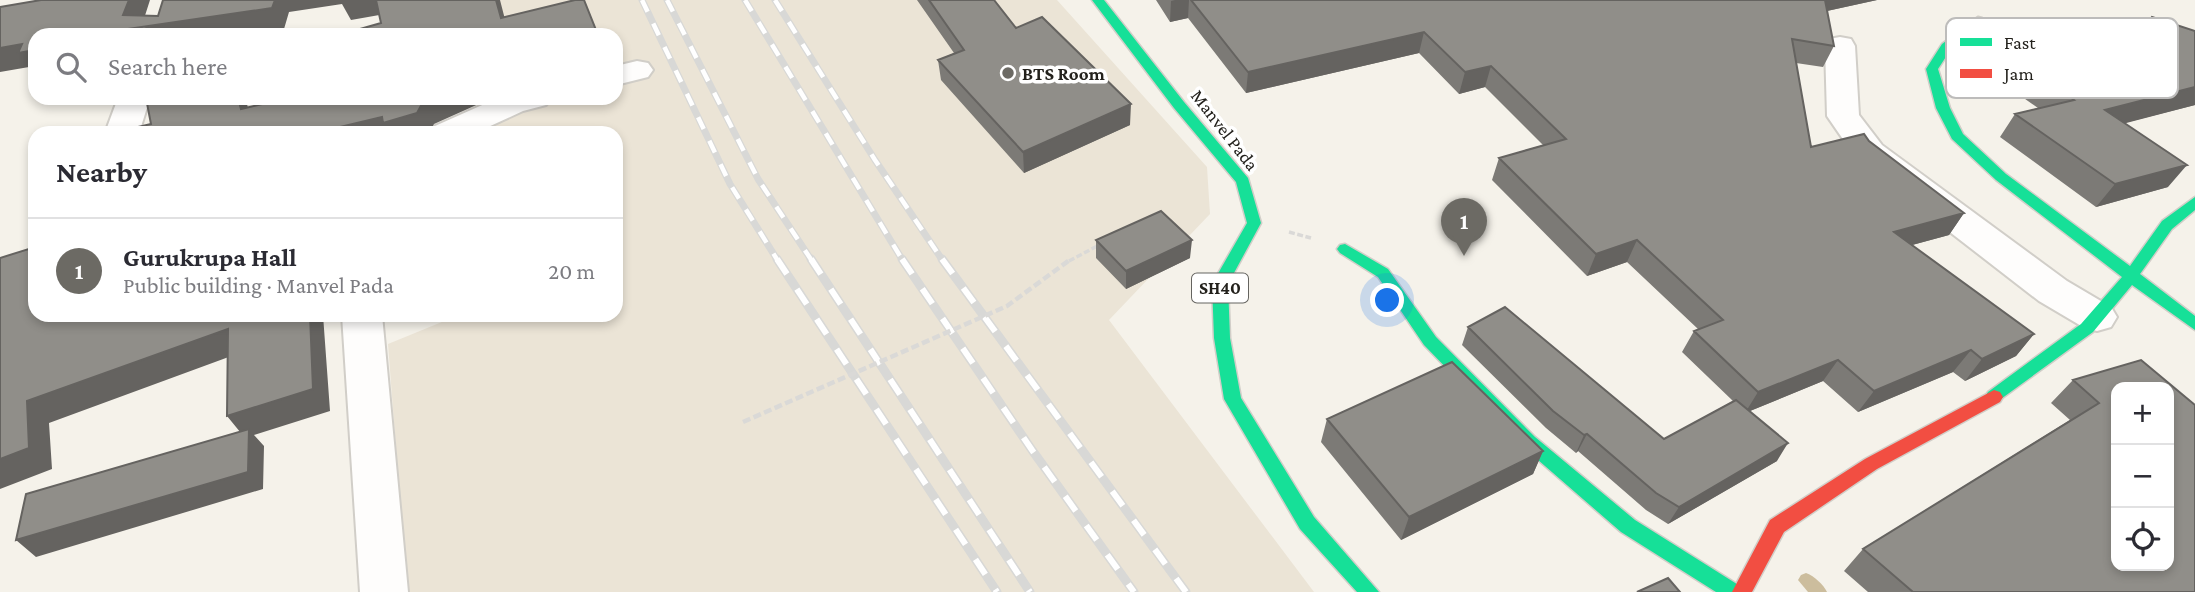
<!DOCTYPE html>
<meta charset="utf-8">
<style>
body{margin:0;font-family:"Crimson Pro",serif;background:#f2f2f3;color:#2b2b33}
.controls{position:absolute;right:21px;bottom:21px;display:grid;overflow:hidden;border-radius:14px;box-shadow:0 4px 10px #0003}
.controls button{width:63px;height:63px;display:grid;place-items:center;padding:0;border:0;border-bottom:2px solid #e1e1e2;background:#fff;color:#2b2b33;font:35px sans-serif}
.you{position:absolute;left:1388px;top:301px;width:24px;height:24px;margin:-18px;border:5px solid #fff;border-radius:50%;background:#1a73e8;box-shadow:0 0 0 10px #1a73e833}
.badge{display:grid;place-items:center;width:46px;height:46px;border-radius:50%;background:#6c6a64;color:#fff;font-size:23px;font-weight:700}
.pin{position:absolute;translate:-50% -58px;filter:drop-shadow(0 2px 4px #0008)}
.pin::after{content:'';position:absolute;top:37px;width:24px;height:21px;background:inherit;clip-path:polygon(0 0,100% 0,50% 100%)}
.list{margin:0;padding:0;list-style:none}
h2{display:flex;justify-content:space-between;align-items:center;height:91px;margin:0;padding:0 28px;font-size:30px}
h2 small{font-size:23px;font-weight:400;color:#7c7c81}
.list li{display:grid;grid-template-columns:46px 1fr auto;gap:21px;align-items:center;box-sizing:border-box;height:105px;padding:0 28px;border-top:2px solid #e1e1e2}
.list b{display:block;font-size:26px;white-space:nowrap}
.list p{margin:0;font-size:23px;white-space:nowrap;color:#7c7c81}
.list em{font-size:23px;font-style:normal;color:#7c7c81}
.icon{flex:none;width:38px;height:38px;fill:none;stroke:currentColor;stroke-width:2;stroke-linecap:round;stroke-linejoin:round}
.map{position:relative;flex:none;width:2195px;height:592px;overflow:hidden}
.search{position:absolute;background:#fff;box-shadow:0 4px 10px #0003;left:28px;top:28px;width:595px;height:77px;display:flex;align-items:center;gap:18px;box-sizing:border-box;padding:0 24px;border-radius:21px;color:#7c7c81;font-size:26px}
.panel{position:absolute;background:#fff;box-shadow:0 4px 10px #0003;left:28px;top:126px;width:595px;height:196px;border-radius:21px}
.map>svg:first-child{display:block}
</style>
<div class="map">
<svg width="2195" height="592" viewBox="0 0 2195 592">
<rect width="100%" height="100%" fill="#f5f2ea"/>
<!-- built -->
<path fill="#ebe4d6" d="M482,0h575l150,167 3,47 -101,106 205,272h-907l-19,-248 71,-29h157v-182h-151l-2,-20 36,-9v-6h117v-63h-128z"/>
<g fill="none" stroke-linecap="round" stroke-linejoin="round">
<!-- stream -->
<path fill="#ccbd9d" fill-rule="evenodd" d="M1806,573c8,3 17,11 21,19h-19l-10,-12 3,-5z"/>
<!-- street casing -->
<g stroke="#d1cec8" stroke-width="4">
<path id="street" d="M1840,37l11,2 4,7 4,69 23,30 185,136 44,26 6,10 -6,10 -14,4 -14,-4 -44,-26 -181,-140 -31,-45 -2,-70 4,-7z
M637,61l11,2 5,7 -5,7 -32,8v-19z
M118,98h32l-11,35h-34z
M498,98h53l-5,7 -23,6 -48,22h-45l5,-7z
M342,315h40l26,277h-48z"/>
</g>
<!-- fast casing -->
<g stroke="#d1cec8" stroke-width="3">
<path id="fast" d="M1092,0h12l80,102 64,76 13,45 -33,61 2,54 11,60 73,119 65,75h-22l-57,-63 -76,-130 -10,-61 -2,-54 35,-61 -11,-41 -62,-74z
M1978,17l4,1v6l-31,25 -13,20 12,39 13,26 43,40 124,92 32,-45 33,-24v13l-23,19 -32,45 55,42v14l-63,-45 -39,47 -99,72 -6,-2 -3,-5 3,-5 93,-68 41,-47 -126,-97 -44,-41 -16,-31 -10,-39 16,-25z
M1345,244l43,25 48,68 99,100 100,83 105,66 3,6h-27l-95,-60 -98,-85 -99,-102 -46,-68 -38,-24 -3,-4 3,-4z"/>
</g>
<!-- jam casing -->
<g stroke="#d1cec8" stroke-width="3">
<path id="jam" d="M1994,390l6,2 3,5 -3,5 -123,67 -93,63 -32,60h-20l38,-72 95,-61z"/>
</g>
<!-- path -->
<path stroke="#dad9d7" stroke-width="3.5" stroke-dasharray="6 2.5" stroke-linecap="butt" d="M1289,232l22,6"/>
<!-- street -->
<use href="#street" fill="#fefdfc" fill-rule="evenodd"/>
<!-- fast -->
<use href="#fast" fill="#16e098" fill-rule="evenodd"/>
<!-- jam -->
<use href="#jam" fill="#f24e42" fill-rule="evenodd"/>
<!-- rail-far1 casing -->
<g stroke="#d8d8d6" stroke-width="7">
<path id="rail-far1" d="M642,0l88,184 48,77
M667,0l91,179 54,82
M745,0l158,261
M775,0l100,160 68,101"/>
</g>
<!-- rail casing -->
<g stroke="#d8d8d6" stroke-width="9">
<path id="rail" d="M777,259l220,333
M811,259l219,333
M902,259l130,191 102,142
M942,259l244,333"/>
</g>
<!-- rail-far1 -->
<use href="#rail-far1" stroke="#fff" stroke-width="4.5" stroke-dasharray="13" stroke-linecap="butt"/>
<!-- rail -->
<use href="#rail" stroke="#fff" stroke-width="6" stroke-dasharray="18" stroke-linecap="butt"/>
<!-- path-bridge-far1 -->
<path stroke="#dad9d7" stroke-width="3.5" stroke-dasharray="6 2.5" stroke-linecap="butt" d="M1069,261l32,-17"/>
<!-- path-bridge -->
<path stroke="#dad9d7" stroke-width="4.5" stroke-dasharray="8 3.5" stroke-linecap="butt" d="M743,422l264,-116 64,-47"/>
</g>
<!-- wall -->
<path fill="#7c7a76" d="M917,0h77l22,28 114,97 -106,48 -83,-93 -3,-20 16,-7z
M1156,0h721l-50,11 7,35 -11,21 -27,-4 15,84 58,-6 95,72 -15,22 -37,10 122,89 -18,22 -51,25 -12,-9 -95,40 -35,-31 -73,30 27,50 -109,63 -22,-14 -68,-59 -2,2 -30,-25 -84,-83 6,-18 196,112 69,-38 -51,-49 12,-21 4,-2 -71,-67 -40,14 -95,-96 7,-22 44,-13 -58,-58 -26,7 -40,-41 -173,40 -58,-75 -18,4z
M2152,17l43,14v74l-71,18 44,64 -72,20 -96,-70 15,-23 23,-6 -30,-21 15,-22 113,-27z
M1096,240l94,18 -64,31 -30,-31z
M2073,380l122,25v187h-327l-24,-21 19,-22 207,-129 -19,-17z
M1327,419l216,32 -10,23 -132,66 -80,-98z"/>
<!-- shaded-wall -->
<path fill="#656360" d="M129,0h21l-9,28 134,-28h102l8,14 -34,6 -9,-16 -53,8 -5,17 -36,6h-134l9,-20z
M496,0h4l9,35 -8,-17z
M1175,0h14l-1,18 -18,4 1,-21z
M1820,0h57l-64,14z
M1424,32l-5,21 -173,40 2,-21z
M22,44l13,6v24l-6,-7 -29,5v-24z
M1491,66l-6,21 -26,7 6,-22z
M2195,87v18l-107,28 17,-23z
M238,98h7l10,32 -14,-21z
M432,98h60l-58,26 -5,9h-114l108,-31z
M1131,104l-1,21 -106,48 -1,-21z
M2187,165l-19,22 -72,20 19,-23z
M1964,213l-15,22 -70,19 15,-22z
M1192,240l-2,18 -64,31v-18z
M1637,240l-10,22 -40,14 9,-22z
M310,315h13l7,96 -76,24 10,11 -1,43 -227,68 -20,-17 229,-102 -18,-22z
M228,329l17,22 -196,72 3,46 -52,20v-30l27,-58z
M2034,334l-18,22 -51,25 17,-22z
M1971,350l-18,22 -95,40 16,-21z
M1838,360l-15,21 -78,32 13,-21z
M1587,434l-9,17 -2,2 8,-18z
M1788,443l-11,18 -109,63 11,-17z
M1543,451l-10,23 -132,66 8,-23z"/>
<!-- building -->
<path fill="#908e89" stroke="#656360" stroke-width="2" fill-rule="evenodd" d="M41,0h88l-6,15 35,1 5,-16h112l-3,8 -157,23 -1,4h-79v15l-17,3 4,-9 -22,4v-41z
M376,0h120l5,18 74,-18h9l14,35h-259l42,-12z
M929,0h65l22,28 26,-11 89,87 -108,48 -85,-92 26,-10z
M1191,0h634l9,46 -42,-7 19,108 53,-13 5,7 95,72 -70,19 140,102 -52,25 -11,-9 -97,41 -36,-31 -80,32 -64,-61 29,-11 -86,-80 -41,14 -97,-96 67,-19 -75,-73 -26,6 -41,-40 -176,40z
M2152,17l43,14v56l-90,23 82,55 -72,19 -100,-70 59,-14 -51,-35 116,-28z
M146,98h92l3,11 46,-11h145l-9,4 -6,11 -34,10 -1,-6 -67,16h-187l1,-4 22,-5z
M1161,211l31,29 -66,31 -30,-31z
M35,247v68h275l3,74 -86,27 1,-87 -201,72 2,47 -29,11v-201z
M1505,307l159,132 72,-39 52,43 -109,64 -23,-14 -69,-59 -3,1 -31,-24 -85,-84z
M2141,360l54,45v187h-282l-50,-43 236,-146 -26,-23zM2116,387h53v179h-53z
M1452,362l91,89 -134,66 -82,-98z
M249,429l-1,43 -232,68 10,-46z
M1668,578l12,14h-43z"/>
<!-- markers -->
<circle fill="#6c6a64" stroke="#fff" stroke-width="2.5" cx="1008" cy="73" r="7"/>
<g text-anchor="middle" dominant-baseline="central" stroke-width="7" stroke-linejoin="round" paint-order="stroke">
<!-- shield labels -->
<rect fill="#fff" stroke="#656460" stroke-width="2" x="1192" y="273.5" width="56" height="29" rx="5"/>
<g font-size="18" font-weight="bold" fill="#23211c">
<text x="1220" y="288">SH40</text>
</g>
<!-- poi labels -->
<g font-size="19" font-weight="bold" fill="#23211c" stroke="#fff" text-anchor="start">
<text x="1022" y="73">BTS Room</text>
</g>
<!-- street labels -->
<g font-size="19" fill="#23211c" stroke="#fff">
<text transform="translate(1225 130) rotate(52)">Manvel Pada</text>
</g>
</g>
<!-- legend -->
<rect x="1946" y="18" width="232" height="80" rx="10" fill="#fff" stroke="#bdbcbb" stroke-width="2"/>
<rect x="1960" y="38" width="32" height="8" fill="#16e098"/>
<rect x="1960" y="69" width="32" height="9" fill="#f24e42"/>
<g font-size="19" fill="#23211c">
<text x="2004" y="49">Fast</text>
<text x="2004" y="80">Jam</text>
</g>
</svg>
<div class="controls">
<button>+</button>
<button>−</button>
<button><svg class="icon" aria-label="locate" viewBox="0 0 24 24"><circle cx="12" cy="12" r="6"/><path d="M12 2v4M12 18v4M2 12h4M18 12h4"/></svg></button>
</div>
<div class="you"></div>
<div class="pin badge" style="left:1464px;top:256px">1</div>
<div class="search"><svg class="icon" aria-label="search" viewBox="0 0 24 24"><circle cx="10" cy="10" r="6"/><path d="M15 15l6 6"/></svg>Search here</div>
<section class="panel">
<h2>Nearby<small></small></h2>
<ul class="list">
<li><span class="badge">1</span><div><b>Gurukrupa Hall</b><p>Public building · Manvel Pada</p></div><em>20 m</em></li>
</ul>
</section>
</div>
